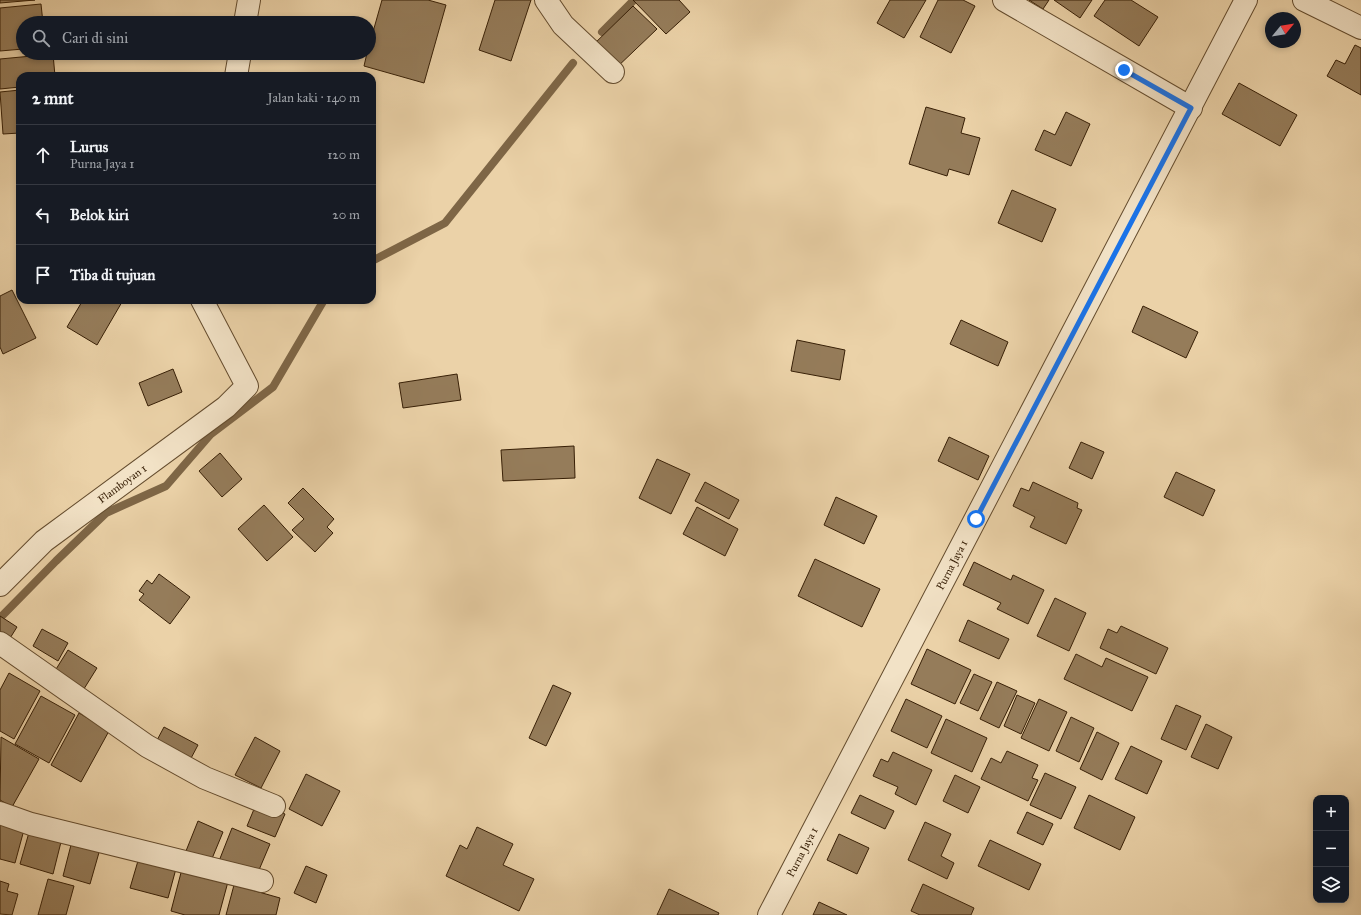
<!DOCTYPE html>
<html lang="id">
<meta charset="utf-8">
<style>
body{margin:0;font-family:"IM FELL Great Primer",serif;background:#242831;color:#f1f3f6}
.controls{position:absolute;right:12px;bottom:12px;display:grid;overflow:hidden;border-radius:8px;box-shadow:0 2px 6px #0003}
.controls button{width:36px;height:36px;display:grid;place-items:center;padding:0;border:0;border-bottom:1px solid #363941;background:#171b24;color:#f1f3f6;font:20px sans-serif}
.compass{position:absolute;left:1265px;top:12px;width:36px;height:36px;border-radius:50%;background:#171b24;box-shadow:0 2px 6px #0003;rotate:60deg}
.stop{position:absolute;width:12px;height:12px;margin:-9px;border:3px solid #1a73e8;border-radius:50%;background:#fff}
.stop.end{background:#1a73e8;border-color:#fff;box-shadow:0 1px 4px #0008}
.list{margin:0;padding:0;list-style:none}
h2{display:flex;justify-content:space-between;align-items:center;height:52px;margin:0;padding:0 16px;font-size:17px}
h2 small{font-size:13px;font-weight:400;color:#9ea1a6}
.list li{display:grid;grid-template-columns:26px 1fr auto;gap:12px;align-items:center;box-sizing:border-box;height:60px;padding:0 16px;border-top:1px solid #363941}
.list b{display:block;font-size:15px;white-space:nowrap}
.list p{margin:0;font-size:13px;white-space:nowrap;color:#9ea1a6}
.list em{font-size:13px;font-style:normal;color:#9ea1a6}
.icon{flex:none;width:22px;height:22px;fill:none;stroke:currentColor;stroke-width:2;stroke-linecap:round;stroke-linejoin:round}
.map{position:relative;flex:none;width:1361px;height:915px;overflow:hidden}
.search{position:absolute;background:#171b24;box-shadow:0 2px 6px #0003;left:16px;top:16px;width:360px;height:44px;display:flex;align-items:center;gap:10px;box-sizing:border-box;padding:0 14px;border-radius:22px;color:#9ea1a6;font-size:15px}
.panel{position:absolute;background:#171b24;box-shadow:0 2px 6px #0003;left:16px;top:72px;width:360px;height:232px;border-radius:12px}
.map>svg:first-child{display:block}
</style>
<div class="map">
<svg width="1361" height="915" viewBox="0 0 1361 915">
<rect width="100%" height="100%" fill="#ebd2a8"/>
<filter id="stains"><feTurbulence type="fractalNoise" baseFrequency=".005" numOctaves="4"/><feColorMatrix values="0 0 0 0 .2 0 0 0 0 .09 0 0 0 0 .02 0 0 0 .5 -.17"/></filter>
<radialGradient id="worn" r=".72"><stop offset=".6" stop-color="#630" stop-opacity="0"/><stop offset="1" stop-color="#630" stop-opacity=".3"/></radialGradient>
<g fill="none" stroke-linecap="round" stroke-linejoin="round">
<!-- stream -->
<path stroke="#7e6646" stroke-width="8" d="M602,32l32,-32
M372,261l73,-38 128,-160
M0,618l56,-57 50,-48 60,-27 45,-52 62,-47 51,-87"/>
</g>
<!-- building -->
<path fill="#957c5a" stroke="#371f06" d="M0,0h35l-35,3z
M382,0h46l18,5 -22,78 -60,-17 3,-13h2v-7z
M495,0h36l-20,61 -32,-11z
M633,0h46l11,12 -24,22z
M890,0h36l-22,38 -27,-15z
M938,0h25l12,6 -24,47 -31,-16z
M1029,0h20l-6,9z
M1054,0h38l-12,18z
M1105,0h26l27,17 -19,29 -45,-30z
M41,4l2,19h-20v26l-23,2v-43z
M633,6l24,23 -43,41 -23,-23z
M1355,45l6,3v47l-34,-19 9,-16 9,4z
M53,54l2,22h-35v11l-20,2v-30z
M1239,83l58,32 -17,31 -58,-32z
M20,90v43l-17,1 -3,-42z
M926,107l39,11 -4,15 19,5 -11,37 -20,-6 -2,7 -38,-12z
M1066,112l24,12 -19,42 -36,-16 9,-20 11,5z
M1012,190l44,19 -14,33 -44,-19z
M12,290l24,48 -33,16 -3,-7v-51z
M83,300h34l5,2 -25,43 -30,-18z
M1143,306l55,26 -12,26 -54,-26z
M961,320l47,22 -10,24 -48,-22z
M797,340l48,10 -5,30 -49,-9z
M173,369l9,23 -34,14 -9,-23z
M457,374l4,26 -58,8 -4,-25z
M949,437l40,19 -11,24 -40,-19z
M1081,442l23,10 -12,27 -23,-11z
M574,446l1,32 -72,3 -2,-31z
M220,453l22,26 -20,18 -23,-26z
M657,459l33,15 -19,40 -32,-16z
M1176,472l39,18 -12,26 -39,-19z
M705,482l34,18 -10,19 -34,-18z
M1033,482l45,21 -1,5 5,2 -16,34 -36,-17 5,-10 -22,-11 8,-18 8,3z
M303,488l31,31 -7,8 6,6 -18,19 -23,-22 12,-11 -16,-16z
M836,497l41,19 -13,28 -40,-19z
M264,505l29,32 -26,24 -29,-32z
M697,507l41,22 -13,27 -42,-22z
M815,559l65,30 -18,38 -64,-31z
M974,562l37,18 2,-5 31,15 -16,34 -31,-15 4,-6 -38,-18z
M159,574l31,23 -20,27 -31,-24 5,-6 -5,-3 8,-11 5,4z
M1055,598l31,15 -17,38 -32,-15z
M0,616l17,11 -10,16 -7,-5z
M968,620l41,19 -10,20 -40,-18z
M1121,626l47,22 -12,26 -56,-26 8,-19 9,4z
M42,629l26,14 -10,18 -25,-15z
M927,649l44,21 -16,34 -44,-20z
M68,650l29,18 -15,24 -29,-18z
M1076,654l26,13 4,-9 42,19 -16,34 -68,-32z
M9,673l31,18 -26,48 -14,-8v-41z
M974,674l18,8 -14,29 -18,-8z
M997,682l20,9 -18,37 -19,-9z
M553,685l18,8 -25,53 -17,-8z
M1017,695l18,8 -14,31 -17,-8z
M41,696l34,19 -26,48 -34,-19z
M906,699l36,17 -15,32 -36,-17z
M1039,699l28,13 -18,39 -28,-13z
M1176,705l25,11 -15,34 -25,-11z
M79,713l30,18 -28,51 -30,-17z
M1071,717l23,11 -15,34 -23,-11z
M946,719l41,19 -15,34 -41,-19z
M1206,724l26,13 -14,32 -27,-12z
M164,727l34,18 -9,17 -34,-18z
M1097,732l22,11 -17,37 -22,-11z
M1,737l38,22 -27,48 -12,-7z
M255,737l25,14 -19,37 -26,-13z
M1131,746l31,15 -15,33 -32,-15z
M1007,751l31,14 -6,13 6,2 -10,21 -47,-22 10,-21 10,5z
M893,752l39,18 -16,35 -21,-11 3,-7 -25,-11 8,-17 7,3z
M1045,773l31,14 -15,32 -31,-14z
M306,774l34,17 -18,35 -33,-17z
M955,775l25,12 -12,26 -25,-12z
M860,795l34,16 -9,18 -34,-16z
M1089,795l46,22 -15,33 -46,-22z
M257,802l28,12 -10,23 -28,-11z
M1027,812l26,12 -10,21 -26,-12z
M0,819l25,7 -10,37 -15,-4z
M198,821l25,11 -12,29 -25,-10z
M925,822l26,12 -10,22 13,7 -7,16 -39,-19z
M477,827l36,17 -10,21 31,14 -15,32 -73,-35 14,-31 7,4z
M232,828l38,16 -14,33 -37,-16z
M30,829l32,9 -9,36 -33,-10z
M839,834l30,14 -12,26 -30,-14z
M990,840l51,24 -12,26 -51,-24z
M72,841l28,8 -10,35 -27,-8z
M140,854l37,11 -9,33 -38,-10z
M183,865l46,13 -10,37h-34l-14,-4z
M306,866l21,9 -11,28 -22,-10z
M48,879l26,7 -8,29h-28z
M0,881l9,3 -2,7 11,3 -6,21 -12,-1z
M923,884l51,24 -3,7h-51l-9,-4z
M234,885l46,13 -4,17h-50z
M669,889l50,24 -1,2h-61z
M819,902l28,13h-34z"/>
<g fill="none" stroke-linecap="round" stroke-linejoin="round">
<!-- street casing -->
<g stroke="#644c2e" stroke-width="24">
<g id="street">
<path d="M546,0l17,25 50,47"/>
<path d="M1004,0l187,108"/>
<path d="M1304,0l57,28"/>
<path d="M245,23l4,-23"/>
<path d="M236,76l4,-23"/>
<path id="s1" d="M0,585l44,-44 182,-134 21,-21 -45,-86"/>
<path d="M0,643l147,103 58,32 69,28"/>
<path d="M0,813l31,11 231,57"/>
<path id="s2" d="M769,915l477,-915"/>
</g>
</g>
<!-- street -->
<use href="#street" stroke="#f2e2c6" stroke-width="22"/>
</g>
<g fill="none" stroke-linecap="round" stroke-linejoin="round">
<!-- route -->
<path stroke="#1a73e8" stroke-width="5" d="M976,519l215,-411 -67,-38"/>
</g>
<g text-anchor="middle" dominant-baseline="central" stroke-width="3" stroke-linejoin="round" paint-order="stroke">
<!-- street labels -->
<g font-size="11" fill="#371f06" stroke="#f2e2c6">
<text stroke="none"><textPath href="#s1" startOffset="159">Flamboyan 1</textPath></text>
<text stroke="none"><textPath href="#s2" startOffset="395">Purna Jaya 1</textPath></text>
<text stroke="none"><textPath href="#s2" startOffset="71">Purna Jaya 1</textPath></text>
</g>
</g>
<rect width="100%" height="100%" filter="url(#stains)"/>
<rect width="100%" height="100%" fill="url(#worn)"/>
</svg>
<div class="controls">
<button>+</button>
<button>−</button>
<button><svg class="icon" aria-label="layers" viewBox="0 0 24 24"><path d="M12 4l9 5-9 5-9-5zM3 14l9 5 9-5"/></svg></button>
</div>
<svg class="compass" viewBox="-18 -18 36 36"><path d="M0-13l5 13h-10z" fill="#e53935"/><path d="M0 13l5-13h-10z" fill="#9ea1a6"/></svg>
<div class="stop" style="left:976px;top:519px"></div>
<div class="stop end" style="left:1124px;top:70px"></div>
<div class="search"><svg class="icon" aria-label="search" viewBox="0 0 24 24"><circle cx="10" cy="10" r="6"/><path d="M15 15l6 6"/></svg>Cari di sini</div>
<section class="panel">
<h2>2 mnt<small>Jalan kaki · 140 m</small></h2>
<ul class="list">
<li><svg class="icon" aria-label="ahead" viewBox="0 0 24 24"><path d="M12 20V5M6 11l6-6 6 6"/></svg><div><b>Lurus</b><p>Purna Jaya 1</p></div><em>120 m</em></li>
<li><svg class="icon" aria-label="left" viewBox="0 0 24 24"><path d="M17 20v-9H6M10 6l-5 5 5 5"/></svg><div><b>Belok kiri</b></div><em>20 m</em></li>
<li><svg class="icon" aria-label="arrive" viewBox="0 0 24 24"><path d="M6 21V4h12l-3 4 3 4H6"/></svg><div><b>Tiba di tujuan</b></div></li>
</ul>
</section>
</div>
